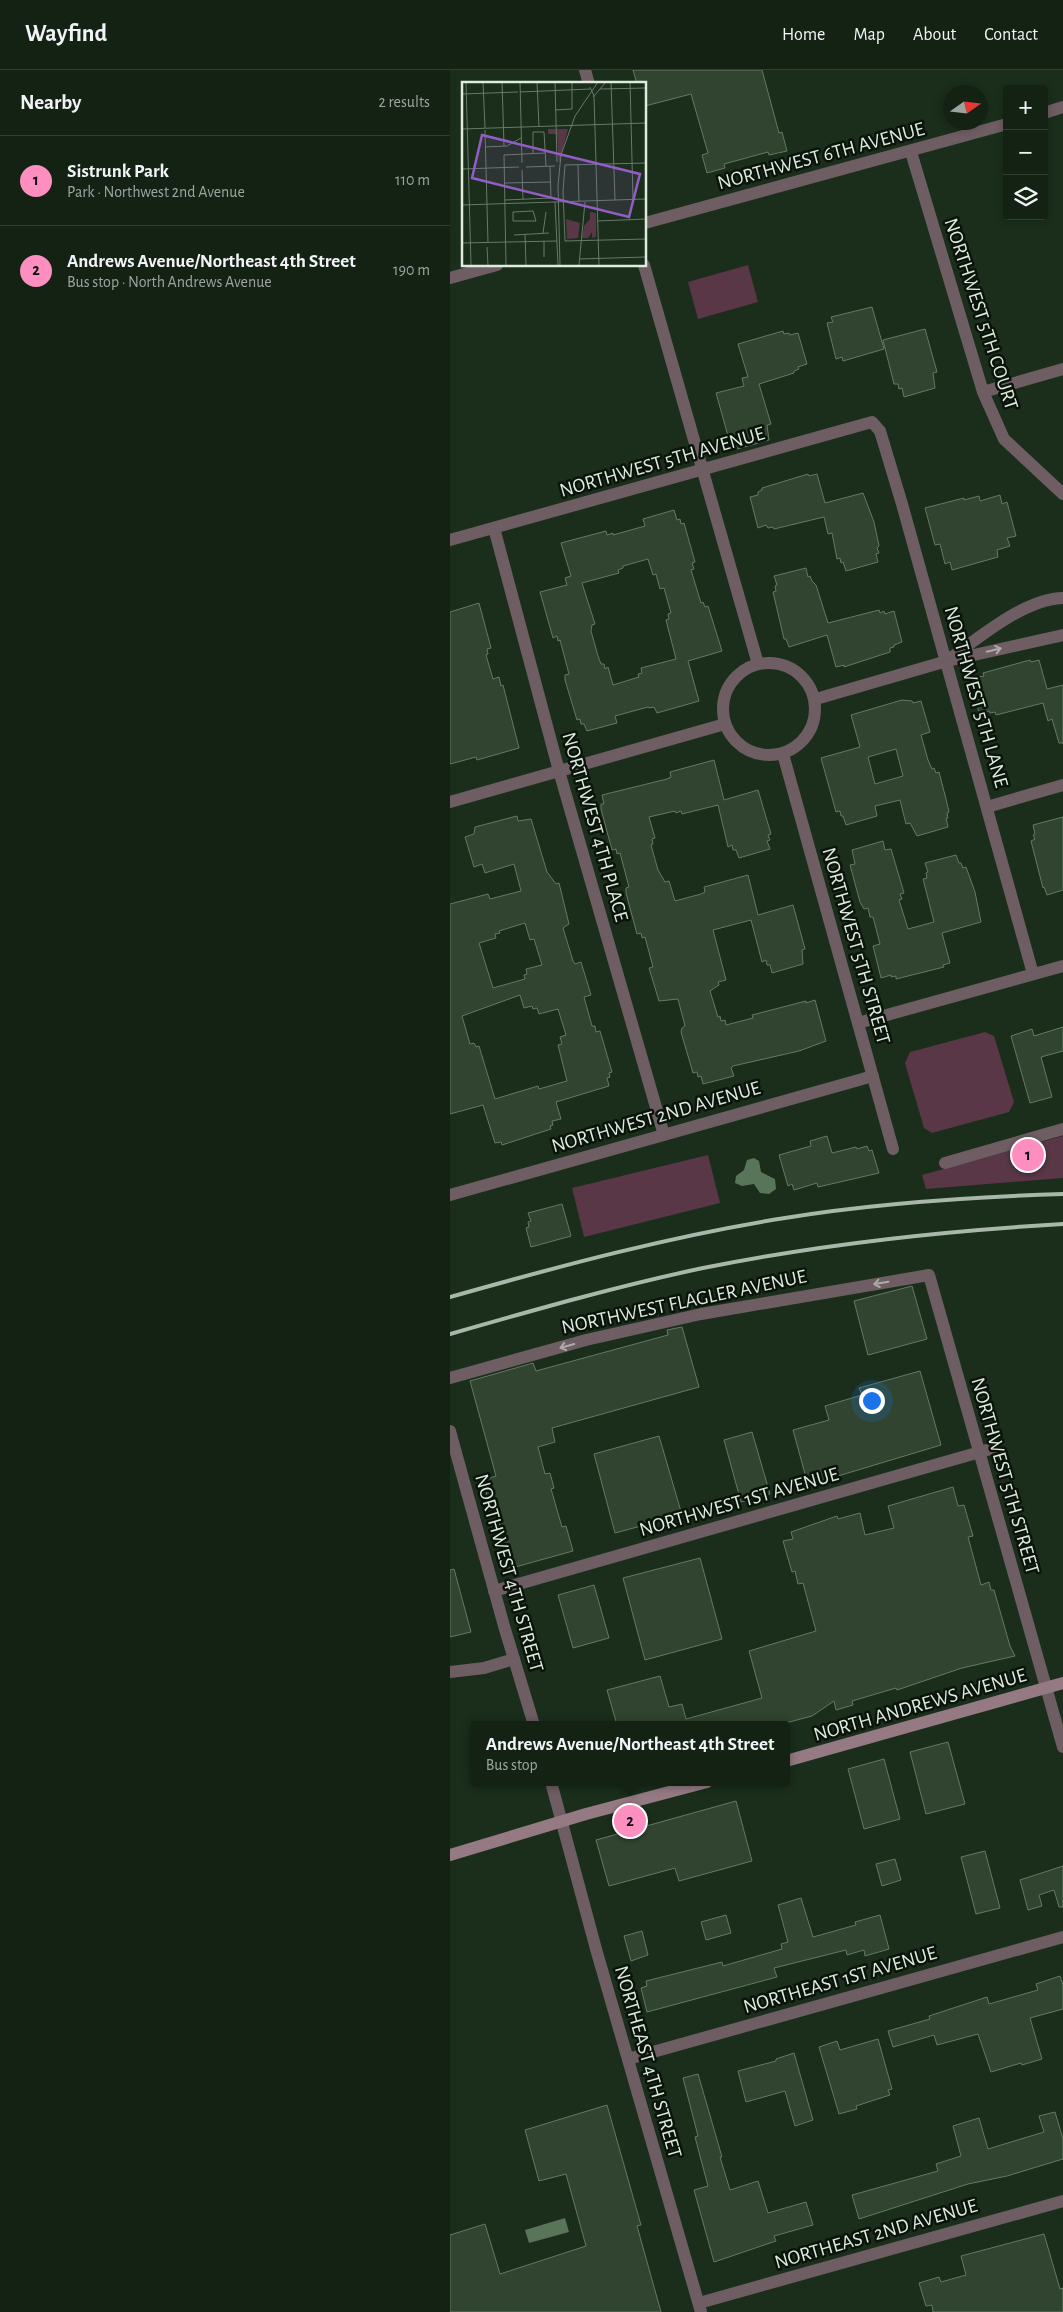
<!DOCTYPE html>
<meta charset="utf-8">
<style>
body{margin:0;font-family:"Alegreya Sans",sans-serif;background:#1d2a1d;color:#f1f3f6}
.controls{position:absolute;right:15px;top:15px;display:grid;overflow:hidden;border-radius:5px;box-shadow:0 2px 8px #0003}
.controls button{width:45px;height:45px;display:grid;place-items:center;padding:0;border:0;border-bottom:1px solid #333f34;background:#142214;color:#f1f3f6;font:25px sans-serif}
.compass{position:absolute;left:493px;top:15px;width:45px;height:45px;border-radius:50%;background:#142214;box-shadow:0 2px 8px #0003;rotate:76deg}
.you{position:absolute;left:421px;top:1330px;width:18px;height:18px;margin:-12px;border:4px solid #fff;border-radius:50%;background:#1a73e8;box-shadow:0 0 0 8px #1a73e833}
.badge{display:grid;place-items:center;width:32px;height:32px;border-radius:50%;background:#fd8ec0;color:#111;font-size:16px;font-weight:700}
.pin{position:absolute;translate:-50% -50%;border:2px solid #fff;box-shadow:0 1px 5px #0006}
.popup{position:absolute;left:20px;top:1651px;width:320px;height:65px;box-sizing:border-box;display:grid;place-content:center;border-radius:5px;background:#142214;filter:drop-shadow(0 1px 4px #0005);font-size:16px;white-space:nowrap;color:#9da4a0}
.popup b{font-size:19px;color:#f1f3f6}
.popup::after{content:'';position:absolute;left:50%;top:100%;margin-left:-10px;border:10px solid transparent;border-top-color:#142214}
.list{margin:0;padding:0;list-style:none}
h2{display:flex;justify-content:space-between;align-items:center;height:65px;margin:0;padding:0 20px;font-size:21px}
h2 small{font-size:16px;font-weight:400;color:#9da4a0}
.list li{display:grid;grid-template-columns:32px 1fr auto;gap:15px;align-items:center;box-sizing:border-box;height:90px;padding:0 20px;border-top:1px solid #333f34}
.list b{display:block;font-size:19px;white-space:nowrap}
.list p{margin:0;font-size:16px;white-space:nowrap;color:#9da4a0}
.list em{font-size:16px;font-style:normal;color:#9da4a0}
.icon{flex:none;width:28px;height:28px;fill:none;stroke:currentColor;stroke-width:2;stroke-linecap:round;stroke-linejoin:round}
.map{position:relative;flex:none;width:613px;height:2242px;overflow:hidden}
header{display:flex;align-items:center;gap:30px;box-sizing:border-box;height:70px;padding:0 25px;background:#142214;border-bottom:1px solid #333f34}
header strong{font-size:24px}
nav{display:flex;gap:28px;margin-inline-start:auto;font-size:18px}
main{display:flex}
aside{flex:1;background:#142214}
.map>svg:first-child{display:block}
</style>
<header>
<strong>Wayfind</strong>
<nav><a>Home</a><a>Map</a><a>About</a><a>Contact</a></nav>
</header>
<main>
<aside>
<h2>Nearby<small>2 results</small></h2>
<ul class="list">
<li><span class="badge">1</span><div><b>Sistrunk Park</b><p>Park · Northwest 2nd Avenue</p></div><em>110 m</em></li>
<li><span class="badge">2</span><div><b>Andrews Avenue/Northeast 4th Street</b><p>Bus stop · North Andrews Avenue</p></div><em>190 m</em></li>
</ul>
</aside>
<div class="map">
<svg width="613" height="2242" viewBox="0 0 613 2242">
<rect width="100%" height="100%" fill="#1a2e1b"/>
<!-- green -->
<path fill="#593746" d="M298,195l10,37 -60,17 -10,-37z
M535,962l9,4 20,66 -5,10 -77,21 -8,-5 -19,-65 5,-11z
M613,1066v42l-137,11 -4,-14z
M258,1085l12,48 -136,34 -12,-49z"/>
<!-- water -->
<path fill="#597559" d="M304,1088l5,3 2,11 14,7 1,10 -7,5 -9,-1 -6,-9 -12,2 -7,-3 1,-7 8,-6 3,-10z
M115,2148l4,14 -40,11 -4,-13z"/>
<!-- building -->
<path fill="#304430" stroke="#637a63" fill-rule="evenodd" d="M183,0h129l17,63 3,-1 5,19 -18,4 -1,-3 -44,12 1,4 -18,5 -5,-18 6,-2 -17,-59 -46,12v-22h-8z
M422,237l12,42 -41,12 -1,-4 -6,2 -9,-36 6,-1 -2,-5z
M475,259l12,43 -4,1 2,15 -31,9 -2,-9 -3,1 -1,-5h-4l-11,-44z
M333,261l1,3 5,-1 1,2 8,-2 9,31 -9,3 1,2 -5,2v2l-35,11 12,40 -4,1 2,15 -32,9 -2,-9 -2,1 -1,-6 -4,1 -12,-43 28,-7 -2,-8 6,-1 -10,-33z
M358,404l1,2 8,-2 8,29 38,-10 11,29 5,24 -2,2 2,5 -3,1 2,8 -32,9 -3,-9 -2,1 -1,-5 -3,1 -5,-26 -4,1 -4,-17 -50,12 -1,-2 -5,1 -2,-3 -8,3 -8,-31 8,-2v-3l4,-2v-2z
M550,425l2,9 5,-2 9,34 -9,2 3,8 -13,4 1,7 -46,13 -2,-8 -5,2 -5,-20 -5,1 -10,-37 39,-10v2l15,-4 1,5z
M224,440l3,10 3,-1 1,5 3,-1 11,39 -3,1 2,6 -3,1 10,33 2,-1 2,5 3,-1 14,45 -34,10 11,40 -42,12 -3,-6 -5,1 -1,-1 -33,9 2,7 -30,8 -3,-7h-3l-1,-5 -3,1 -12,-40v-5l4,-1 -9,-34 -2,1 -1,-5 -4,2 -13,-46 27,-7 -2,-7 6,-2 -10,-33 45,-12 1,4 6,-2v2l32,-9 -2,-7zM198,489l5,16 3,-1 4,15 4,-1 7,25 -3,1 1,5 -3,1 10,39 -35,9 1,5 -4,1 1,3 -26,8 -5,-18 -3,2 -1,-5h-3l-3,-8 -7,-25 1,-6 3,-1 -13,-41 37,-10 -1,-3 5,-2v-2z
M356,498l2,9 2,-1 2,5 4,4 12,38 51,-13 1,3 4,-2 1,3 9,-3 8,31 -8,3v2l-4,1v4l-46,15v-2l-8,2 -9,-32 -38,12 -3,-8h-2l-11,-47 3,-1 -1,-5 2,-1 -3,-9z
M29,533l12,45 -4,1 1,5 -2,1 7,24 6,-2 2,9 2,-1 16,63 -42,12 -1,-3 -26,7v-152z
M580,590l1,2 8,-2 8,29 16,-4v58h-4l-7,-24 -4,2 -5,-18 -47,12 -1,-3 -5,1 -1,-2 -10,2 -7,-31 8,-2 -1,-3 5,-1 -1,-3z
M452,630l10,1 1,2 8,-2 9,31 -9,3 7,25 4,9 2,-1 2,5 3,-1 7,27 3,13 -2,1 1,5h-2l2,9 -31,9 -7,-13 -4,1 -6,-24 -25,6 2,10 -31,9 -3,-9h-2l-1,-5 -4,1 -15,-54 39,-11 -9,-32zM446,679l7,27 -28,8 -7,-27z
M264,690l10,40 34,-10 13,44 -3,1 2,5 -3,1 3,8 -31,9 -3,-8h-3l-1,-5 -4,2 -10,-42 -36,9 -1,-3 -5,2 -1,-2 -26,6 6,21 -3,1 1,5 -2,1 7,25 7,12 4,-1 6,20 26,-7 4,-2 -1,-5 44,-12 10,40 35,-10 12,44 -3,1 1,14 -31,9 -2,-8h-3l-1,-5 -4,2 -11,-42 -38,10 13,50 -8,2 1,3 -9,6 8,26 2,-1 1,5 4,-1 1,5 27,-7 -1,-3 54,-14v2l9,-3 11,41 -27,10 -66,15 -2,2 3,8 -31,8 -2,-8 -3,1 -1,-5 -4,1 -12,-41 1,-4 3,-2 -7,-27 -19,2 -10,-33 4,-1 -8,-30 -3,1 -1,-5 -4,1 -11,-41v-5l3,-1 -9,-34 -3,1 -1,-5 -4,1 -11,-41v-5h3l-2,-9 65,-16 4,-2 -1,-5z
M67,746l1,5 13,-2 16,53 9,12 3,-1 10,41 -6,4 10,33 2,3 6,-2 10,33 -7,2 8,29h3l1,6 4,-1 12,41 -3,1 1,4 -3,1 2,8 -53,16 5,17 -9,2 1,4 -3,1 1,3 -49,16 -1,-3 -6,1 -12,-38 -33,9v-210l38,-10 2,5 31,-8 -7,-27 -29,9 -3,-9 -8,3 -9,-30 9,-3 1,-7zM75,853l5,17 4,-1 8,26 -16,4 1,5 -3,1 1,4 -32,9 -14,-45 17,-5 -1,-4 5,-1 -1,-2zM70,925l4,13 8,-2 1,3 4,-1 2,6 19,-5 8,26 -6,2 2,7 -4,1 9,36 -28,8 -1,-3 -43,13 -16,-53 -3,1 -2,-4 -4,1 -8,-28z
M613,747v73l-16,5 -3,-8 -1,1 -12,-47 4,-2 -2,-4 2,-1 -2,-9z
M433,771l2,9 6,-1 13,44 -4,1 2,5 -3,1 9,29 26,-7 -11,-43 4,-1 -1,-5 2,-1 -3,-9 31,-8 3,8h2l2,5 3,-1 9,25 6,30 -39,11 8,30 -7,2 1,2 -48,12v-3l-5,1v-2l-10,3 -8,-32 7,-2 -7,-27h-3l-2,-9 -4,1 -4,-7 -10,-37 5,-1 -3,-14z
M613,957v24l-22,6 11,40 -22,6 -19,-67 21,-7 2,7z
M377,1066l5,17 24,-6 1,2 10,-3 2,5 3,-1 7,23 -61,14 -1,-4 -23,7 -2,-6 -4,2 -9,-31 32,-9 -1,-5z
M112,1134l9,32 -40,11 -5,-19 3,-1 -1,-5 3,-1 -3,-8z
M462,1216l15,53 -59,16 -14,-54z
M232,1257l17,60 -147,41 3,14 -17,5 7,27 5,-1 4,15 -3,1 11,38 4,-1 7,25 -65,18 -8,-28 4,-1 -10,-34 -4,1 -7,-27 13,-4 -26,-95 63,-18 3,8 132,-36 -1,-5z
M470,1301l21,74 -133,40 -15,-55 36,-10 -4,-14 37,-11 -3,-7z
M302,1362l18,62 -29,8 -17,-62z
M209,1366l23,79 -67,18 -21,-79z
M503,1417l5,19 6,-1 9,31 -5,1 13,48 8,-3 2,8h3l16,56 5,10 -53,12 -65,22 -1,-2 -44,13 1,4 -17,5 -2,-9 -22,15 -34,9h-161l-10,-35 53,-14 9,31 13,-3 4,15 76,-21 -13,-47 67,-20 -13,-48 -5,1 -3,-13 -3,1 -9,-31 10,-2 -2,-7 46,-16 1,3 22,-6 5,22 29,-7 -6,-22z
M250,1488l22,81 -77,21 -22,-82z
M4,1499l17,63 -21,5v-67z
M144,1515l15,53 -36,10 -15,-53z
M498,1672l17,62 -39,10 -16,-62z
M434,1689l16,60 -36,10 -16,-60z
M286,1731l16,60 -73,20 -4,-13 -66,18 -13,-46z
M535,1781l15,57 -24,6 -15,-57z
M445,1789l6,21 -19,6 -6,-22z
M613,1796v41h-4l-5,-17 -15,5 3,11 -14,4 -8,-30z
M351,1828l12,39 43,-12 -1,-3 25,-7 9,34 -24,7 -1,-6 -17,5 -1,-5 -72,18 3,9 -130,35 -6,-24 6,-2 -1,-5 76,-19 1,4 59,-17 -1,-5 7,-2 -10,-37z
M276,1845l5,18 -25,7 -5,-18z
M192,1861l6,24 -17,6 -7,-25z
M610,1906l3,9v24l-33,9 12,41 -20,6 -1,-2 -30,9 -13,-38 -41,11 -3,-10 -41,12 -5,-16 42,-12 -1,-3 58,-19 2,7 49,-14 -2,-6z
M428,1969l14,50 -4,1 2,5 -34,11 1,3 -18,5 -20,-67 18,-6 3,9z
M344,1983l19,67 -18,6 -10,-35 -39,11 -8,-31 38,-10v-2z
M248,2004l24,83h-2l10,33 28,-9 10,32 38,-11 7,23 -39,11 2,5 -62,21 -20,-72 14,-4 -13,-49 3,-1 -15,-58z
M157,2035l34,120 -4,1 24,86h-211v-77l35,-11 15,50 86,-28 -20,-72 -27,7 -14,-51z
M605,2042l8,27v20l-56,17 -39,8 -109,35 -7,-24 86,-24 -2,-7 25,-8 -8,-30 26,-8 9,31 56,-17 -5,-16z
M594,2164l16,55 3,-1v24h-130l-1,-7 -6,1 -7,-23 20,-6 2,5 25,-7 -5,-19z"/>
<g fill="none" stroke-linecap="round" stroke-linejoin="round">
<!-- minor -->
<path stroke="#6e5d63" stroke-width="12" d="M135,0l4,14
M594,43l19,-6
M461,82l72,240 21,47 59,55
M195,153l362,-99
M194,195l114,399
M0,208l47,-13
M533,322l80,-23
M44,458l65,243 105,364
M0,470l422,-118 8,9 22,73 131,470
M502,587c29,-21 73,-58 111,-59
M273 639a46 46 0 1 1 92 0a46 46 0 1 1-92 0Z
M366,629l131,-38 116,-26
M333,684l110,395
M0,732l275,-78
M537,737l76,-22
M408,953l205,-57
M495,1093l118,-34
M0,1125l423,-119
M0,1308l136,-38 115,-26 228,-39 134,472
M44,1521l500,-143
M0,1602l34,-4 30,-9
M178,1989l435,-122
M249,2233l364,-102"/>
<!-- tertiary -->
<path stroke="#6e5d63" stroke-width="12" d="M0,1361l54,195 30,99
M101,1712l45,167 105,363"/>
<!-- secondary -->
<path stroke="#957a84" stroke-width="12" d="M336,1691l277,-78
M0,1785l136,-41 121,-32"/>
<!-- rail -->
<path stroke="#a8b7a9" stroke-width="4" d="M0,1227c110,-31 221,-61 335,-79 92,-15 185,-21 278,-24
M0,1264c84,-24 168,-48 253,-66 119,-24 239,-37 360,-44"/>
</g>
<!-- one-way arrows -->
<defs><path id="oneway-shaft" d="M-6 0H5M1.5-3L5.5 0L1.5 3" fill="none" stroke-width="1.6" stroke-linecap="round" stroke-linejoin="round" transform="scale(1.25)"/></defs>
<g stroke="#acaba7">
<use href="#oneway-shaft" transform="translate(544 580) rotate(-13)"/>
<use href="#oneway-shaft" transform="translate(431 1213) rotate(170)"/>
<use href="#oneway-shaft" transform="translate(117 1276) rotate(164)"/>
</g>
<g text-anchor="middle" dominant-baseline="central" stroke-width="5" stroke-linejoin="round" paint-order="stroke">
<!-- street labels -->
<g font-size="20" fill="#deebde" stroke="#0b140b">
<text transform="translate(371 86) rotate(-15)">NORTHWEST 6TH AVENUE</text>
<text transform="translate(531 244) rotate(72)">NORTHWEST 5TH COURT</text>
<text transform="translate(212 392) rotate(-16)">NORTHWEST 5TH AVENUE</text>
<text transform="translate(526 627) rotate(74)">NORTHWEST 5TH LANE</text>
<text transform="translate(145 757) rotate(74)">NORTHWEST 4TH PLACE</text>
<text transform="translate(406 876) rotate(74)">NORTHWEST 5TH STREET</text>
<text transform="translate(206 1047) rotate(-16)">NORTHWEST 2ND AVENUE</text>
<text transform="translate(234 1232) rotate(-12)">NORTHWEST FLAGLER AVENUE</text>
<text transform="translate(555 1406) rotate(74)">NORTHWEST 5TH STREET</text>
<text transform="translate(289 1432) rotate(-16)">NORTHWEST 1ST AVENUE</text>
<text transform="translate(59 1503) rotate(74)">NORTHWEST 4TH STREET</text>
<text transform="translate(470 1635) rotate(-16)">NORTH ANDREWS AVENUE</text>
<text transform="translate(390 1910) rotate(-16)">NORTHEAST 1ST AVENUE</text>
<text transform="translate(198 1992) rotate(74)">NORTHEAST 4TH STREET</text>
<text transform="translate(426 2164) rotate(-16)">NORTHEAST 2ND AVENUE</text>
</g>
</g>
<!-- overview -->
<g transform="translate(12 12)">
<rect width="184" height="184" fill="#1a2e1b"/>
<path d="M86,47h20l-9,35 -2,-30h-9zM128,130l6,1v24l-4,1v-6l-4,6h-6l2,-12 6,-7zM104,137l14,4 -2,15 -11,1z" fill="#593746"/>
<path fill="none" stroke="#687a69" stroke-width="1" d="M4,0l5,183M21,0l2,46M40,0l2,64M58,0l2,81M75,0l2,45M93,0l2,80M149,0l4,118M168,0l3,118M128,5l4,9 5,169M138,7l46,-1M58,10l70,-3M0,12l56,-2M131,15l13,-15M93,28l17,-1v-27M0,47l184,-6M23,48l3,113M23,65l22,-1 14,-8M71,71v-21h11l2,34M184,81l-81,2 -2,26 2,50 81,-2M116,83l1,37M64,85l29,-1M0,87l57,-2M60,88l1,29M43,101l45,-1M43,118l46,-2 -1,-32M93,120l3,63M0,123l184,-6M71,129l3,10h-23v-9zM135,139l49,-2M81,151l3,-21M63,152l1,31M52,153l35,-2M82,159v16M0,161l95,-2M25,165l1,18M117,177l67,-2M44,183l-2,-110 41,-2M98,183l-2,-80 3,-30 14,-39 23,-34M117,183l6,-63"/>
<path fill="#945cc7" fill-opacity="0.15" stroke="#945cc7" stroke-width="2.5" d="M20,53l158,39 -11,43 -157,-39z"/>
<rect width="184" height="184" fill="none" stroke="#deebde" stroke-width="2.5"/>
</g>
</svg>
<div class="controls">
<button>+</button>
<button>−</button>
<button><svg class="icon" aria-label="layers" viewBox="0 0 24 24"><path d="M12 4l9 5-9 5-9-5zM3 14l9 5 9-5"/></svg></button>
</div>
<svg class="compass" viewBox="-18 -18 36 36"><path d="M0-13l5 13h-10z" fill="#e53935"/><path d="M0 13l5-13h-10z" fill="#9da4a0"/></svg>
<div class="you"></div>
<div class="pin badge" style="left:578px;top:1085px">1</div>
<div class="pin badge" style="left:180px;top:1751px">2</div>
<div class="popup"><b>Andrews Avenue/Northeast 4th Street</b>Bus stop</div>
</div>
</main>
